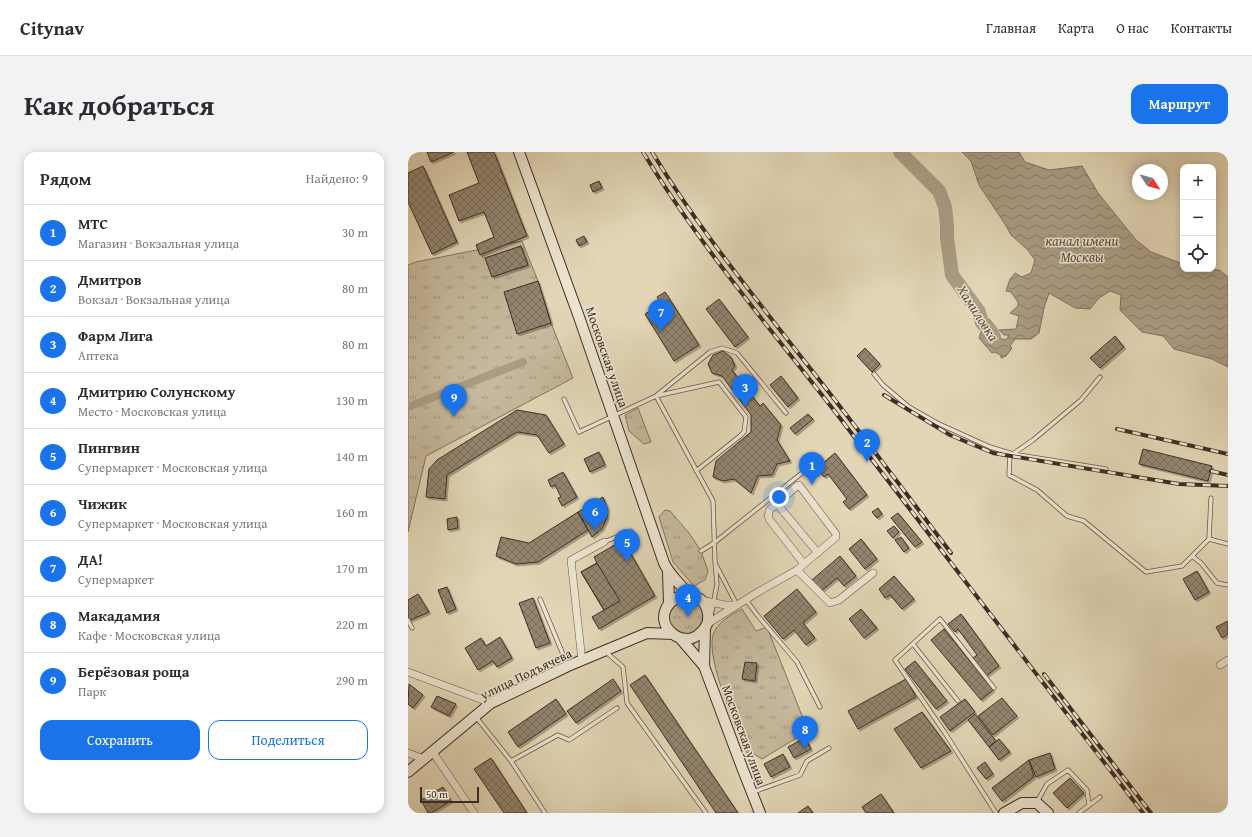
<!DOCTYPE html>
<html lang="ru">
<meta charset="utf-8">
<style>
body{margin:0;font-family:"Gentium Book Plus",serif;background:#f2f2f3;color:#2b2b33}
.controls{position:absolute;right:12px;top:12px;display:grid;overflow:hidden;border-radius:8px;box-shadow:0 2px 10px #0003}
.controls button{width:36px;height:36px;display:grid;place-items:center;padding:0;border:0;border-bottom:1px solid #e1e1e2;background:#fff;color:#2b2b33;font:20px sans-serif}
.compass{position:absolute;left:724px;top:12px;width:36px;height:36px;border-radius:50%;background:#fff;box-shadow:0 2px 10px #0003;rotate:126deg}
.scale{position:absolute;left:12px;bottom:10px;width:59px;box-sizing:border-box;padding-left:4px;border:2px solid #3e2e25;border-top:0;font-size:11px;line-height:14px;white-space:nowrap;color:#3e2e25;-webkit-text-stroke:3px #ece4d0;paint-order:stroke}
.you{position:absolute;left:371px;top:345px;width:14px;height:14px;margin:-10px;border:3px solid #fff;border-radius:50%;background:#1a73e8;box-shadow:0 0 0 6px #1a73e833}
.badge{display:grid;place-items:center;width:26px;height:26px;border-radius:50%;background:#1a73e8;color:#fff;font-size:13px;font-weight:700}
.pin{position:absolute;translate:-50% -33px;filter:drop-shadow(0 1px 2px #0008)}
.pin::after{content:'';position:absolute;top:21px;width:14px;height:12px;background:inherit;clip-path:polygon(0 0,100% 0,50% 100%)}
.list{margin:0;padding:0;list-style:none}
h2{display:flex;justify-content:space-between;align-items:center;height:52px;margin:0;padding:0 16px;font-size:17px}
h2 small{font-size:13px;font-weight:400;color:#7c7c81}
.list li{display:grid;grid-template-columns:26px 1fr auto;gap:12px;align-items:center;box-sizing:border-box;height:56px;padding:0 16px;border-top:1px solid #e1e1e2}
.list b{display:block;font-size:15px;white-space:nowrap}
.list p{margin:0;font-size:13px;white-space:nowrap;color:#7c7c81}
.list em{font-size:13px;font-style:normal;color:#7c7c81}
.actions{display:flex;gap:8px;padding:12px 16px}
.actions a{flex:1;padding:9px 0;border:1px solid #1a73e8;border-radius:12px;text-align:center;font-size:14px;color:#1a73e8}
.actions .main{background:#1a73e8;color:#fff}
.icon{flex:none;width:22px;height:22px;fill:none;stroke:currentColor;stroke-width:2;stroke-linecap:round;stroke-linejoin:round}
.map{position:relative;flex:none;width:820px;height:661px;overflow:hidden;border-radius:12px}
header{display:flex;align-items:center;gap:24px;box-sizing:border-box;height:56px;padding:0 20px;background:#fff;border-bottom:1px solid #e1e1e2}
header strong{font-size:19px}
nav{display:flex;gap:22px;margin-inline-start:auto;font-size:14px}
.intro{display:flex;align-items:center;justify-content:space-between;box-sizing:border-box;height:96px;padding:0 24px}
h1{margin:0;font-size:28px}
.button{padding:10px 18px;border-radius:12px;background:#1a73e8;color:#fff;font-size:14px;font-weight:700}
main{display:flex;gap:24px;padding:0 24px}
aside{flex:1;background:#fff;border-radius:12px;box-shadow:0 2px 10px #0003}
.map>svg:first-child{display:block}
</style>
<header>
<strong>Citynav</strong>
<nav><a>Главная</a><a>Карта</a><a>О нас</a><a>Контакты</a></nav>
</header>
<div class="intro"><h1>Как добраться</h1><a class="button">Маршрут</a></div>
<main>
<aside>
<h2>Рядом<small>Найдено: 9</small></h2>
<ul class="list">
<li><span class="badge">1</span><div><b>МТС</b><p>Магазин · Вокзальная улица</p></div><em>30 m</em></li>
<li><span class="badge">2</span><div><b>Дмитров</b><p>Вокзал · Вокзальная улица</p></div><em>80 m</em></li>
<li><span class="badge">3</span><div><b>Фарм Лига</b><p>Аптека</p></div><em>80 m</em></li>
<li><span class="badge">4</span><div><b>Дмитрию Солунскому</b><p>Место · Московская улица</p></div><em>130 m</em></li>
<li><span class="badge">5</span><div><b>Пингвин</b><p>Супермаркет · Московская улица</p></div><em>140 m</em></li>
<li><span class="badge">6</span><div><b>Чижик</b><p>Супермаркет · Московская улица</p></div><em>160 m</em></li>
<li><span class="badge">7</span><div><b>ДА!</b><p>Супермаркет</p></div><em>170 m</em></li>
<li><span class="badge">8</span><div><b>Макадамия</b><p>Кафе · Московская улица</p></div><em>220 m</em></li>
<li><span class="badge">9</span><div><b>Берёзовая роща</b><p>Парк</p></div><em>290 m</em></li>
</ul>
<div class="actions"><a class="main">Сохранить</a><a>Поделиться</a></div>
</aside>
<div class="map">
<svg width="820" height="661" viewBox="0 0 820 661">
<defs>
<pattern id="grass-tufts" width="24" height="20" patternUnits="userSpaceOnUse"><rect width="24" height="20" fill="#c6b99d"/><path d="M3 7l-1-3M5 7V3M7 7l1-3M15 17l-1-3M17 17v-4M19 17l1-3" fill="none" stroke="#a29780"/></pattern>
<pattern id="water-waves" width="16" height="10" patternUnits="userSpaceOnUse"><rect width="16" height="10" fill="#aa9d85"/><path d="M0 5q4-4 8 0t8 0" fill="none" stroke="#8c806d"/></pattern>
<pattern id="building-cross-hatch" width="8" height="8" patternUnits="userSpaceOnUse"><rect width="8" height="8" fill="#938570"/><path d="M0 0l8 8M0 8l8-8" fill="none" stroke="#796d5c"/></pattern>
<filter id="shadow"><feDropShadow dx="2" dy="2" stdDeviation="0" flood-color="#0004"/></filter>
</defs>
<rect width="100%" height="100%" fill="#e2d6b6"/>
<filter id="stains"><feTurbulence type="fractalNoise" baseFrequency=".005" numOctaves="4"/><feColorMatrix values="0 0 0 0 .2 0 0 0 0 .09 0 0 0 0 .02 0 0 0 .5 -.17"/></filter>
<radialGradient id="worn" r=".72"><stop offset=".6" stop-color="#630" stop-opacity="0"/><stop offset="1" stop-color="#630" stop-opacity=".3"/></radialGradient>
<!-- grass -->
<path fill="url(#grass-tufts)" stroke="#827461" d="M114,89l16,40 13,42 22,55 -147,78 -18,76v-267l8,-3z
M230,256l13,34 -7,2 -15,-13 -4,-16z
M257,358l5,1 19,22 12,18 7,20 -3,9 -11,6 -21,-24 -14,-45z
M277,446l15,5 5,15 -7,14 -16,4 -13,-10 -1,-16z
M334,457l14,22 11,-4 41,104 -46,28 -8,-5 -8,-2c-10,-26 -40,-92 -33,-117 3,-12 19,-21 29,-26z"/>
<!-- water -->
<path fill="url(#water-waves)" stroke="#7f715f" d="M554,0h57l6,10 24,8 33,-4 16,27 38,47 15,12 32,12v5l36,1 9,7v90l-16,-8 -38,-10 -11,-13 -21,-4 -22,-22 1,-15 -11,-4 -11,7 -9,11 -15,-1 -26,-15 -5,15 -5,25 -8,6h-16l-5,7 2,2 -6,8 -5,2v-3l-7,-3 -2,1 -13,-15 4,-12 -1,-3 7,-4 6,7 2,10 7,4 3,-1 2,-4h-5l-5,-5 17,-1 3,-13 -9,-3 8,-7v-4l-7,-10 -5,-1 4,-12 5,-6 7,4 9,-4 4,-13 -8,-11 -16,-14 -6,-11 -26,-39 -8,-24z"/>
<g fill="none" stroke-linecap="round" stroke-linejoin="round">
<!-- canal -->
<path stroke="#aa9d85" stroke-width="8" d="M0,255l115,-45"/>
<!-- river -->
<path stroke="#aa9d85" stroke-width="14" d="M492,0l39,39 6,16 2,18v13l5,37 27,37 3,11 8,7 4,7"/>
</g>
<!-- building -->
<path fill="url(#building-cross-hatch)" stroke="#3e2e25" filter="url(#shadow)" d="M19,0h27l-23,10z
M59,0h27l33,84 -47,19 -4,-10 18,-8 -10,-25 -25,9 -10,-26 30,-12z
M15,14l34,76 -25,12 -24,-52v-29z
M191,29l3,7 -9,4 -3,-7z
M176,84l3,6 -8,4 -3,-6z
M113,94l7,19 -36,12 -7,-19z
M130,129l13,42 -34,11 -13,-42z
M257,140l34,53 -25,16 -29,-47 16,-10 -4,-7z
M311,147l29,38 -13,10 -29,-38z
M707,184l9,11 -24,21 -10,-10z
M457,196l15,16 -8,8 -15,-16z
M315,199l8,6 4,9 -3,4 28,36 3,-3 18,22 -4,15 13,21 -13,3 -5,11 -14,1 -7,17 -17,-14 -11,2 -10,-4 3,-16 35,-29v-17l-29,-39 -10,-3 -4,-9 5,-9z
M373,224l17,22 -10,9 -18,-22z
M109,258l29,5 18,29 -15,9 -12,-18 -20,-3 -70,43 -2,24 -19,-2 3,-28 8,-9z
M400,262l5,5 -18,15 -5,-6z
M735,297l69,17 -4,15 -69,-17z
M191,300l6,13 -15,7 -6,-13z
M427,301l32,42 -18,14 -6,-7 4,-3 -19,-25 -4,3 -7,-9z
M155,320l14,25 -15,9 -4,-8 3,-1 -6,-12 -4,2 -3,-7z
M195,345l4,11v10l-5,11 -10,8 -14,-25z
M470,356l4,6 -5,4 -5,-6z
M170,360l10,18 -50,32 -22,2 -20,-8 5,-19 28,6z
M490,361l24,29 -7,5 -24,-29z
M49,365l1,11 -10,2 -1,-11z
M486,374l5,6 -6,6 -6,-7z
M493,385l8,11 -5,4 -9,-12z
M453,387l16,20 -12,10 -16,-20z
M215,388l32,56 -56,33 -7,-12 12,-7 -23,-38 16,-9 -3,-6z
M432,404l16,20 -12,10 -7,-8 -16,13 -9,-11z
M189,411l23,38 -16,9 -23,-38z
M789,419l12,21 -14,8 -12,-21z
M486,424l20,23 -12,10 -12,-14 -5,3 -6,-9z
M39,435l9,22 -9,4 -9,-23z
M389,437l19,23 -13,11 12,15 -9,7 -12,-15 -11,9 -19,-23z
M10,442l11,18 -21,9v-21z
M125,446l17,45 -14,5 -17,-45z
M453,457l16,19 -13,10 -15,-19z
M553,462l38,52 -13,10 -13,-18 4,-3 -19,-26 -3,3 -7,-8z
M820,469v13l-6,4 -6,-11z
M536,477l49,61 -12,10 -50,-60z
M92,485l12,21 -15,9 -4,-6 -15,9 -13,-22 16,-10 5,8z
M507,509l32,40 -11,8 -31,-40z
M337,510l12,1 -2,18 -13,-2z
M237,523l93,138h-22l-86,-128z
M205,527l8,12 -45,32 -9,-12z
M498,527l10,18 -58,32 -10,-18z
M1,532l14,11 -10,13 -5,-4z
M29,544l19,8 -7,12 -18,-9z
M594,546l15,18 -24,19 -15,-19z
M148,547l10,15 -48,33 -10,-15z
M557,547l10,13 -25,19 -10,-14z
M514,560l29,39 -30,17 -27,-39z
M567,562l21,27 -7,6 -21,-27z
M397,586l6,11 -17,9 -6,-11z
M591,587l11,13 -11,8 -10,-13z
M642,601l5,16 -19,8 -7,-17z
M375,602l7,13 -19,10 -7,-13z
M83,606l36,55h-23l-30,-44z
M621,608l5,17 -32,24 -10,-13z
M577,610l8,12 -7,5 -9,-11z
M662,626l14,15 -17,15 -14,-15z
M35,635l8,14 -20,12h-3l-7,-13z
M473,642l13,19h-28l-4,-6z
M400,654l5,7h-15z"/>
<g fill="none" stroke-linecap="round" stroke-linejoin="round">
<!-- service casing -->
<g stroke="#675849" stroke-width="5">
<path id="service" d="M466,222l9,11 26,22 28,16 53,24 23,7 93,15
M692,225l-19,23 -48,40 -23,16 -1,19 28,15 30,26 17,5 62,51 36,-6 27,-27 19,5
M249,243l53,-43 12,-4 15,5 49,60
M248,244l57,105 2,61 2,22 -6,32
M156,247l15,33 77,-36 63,-14 27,35 -2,15 -4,4 -44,35
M801,387l2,-41
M196,390l27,-11
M293,399l13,-8 98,-78
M784,404l9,7 16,20 11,2
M308,413l21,40
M132,447l27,65
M338,448l12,16 39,46 23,45
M0,468l4,8
M505,492l45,57
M198,500l17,15 4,36 79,110
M586,536l-54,-69 -45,41 50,73 51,80
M68,565l35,44 34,52
M103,609l47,-26 11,5 48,-32
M345,640l47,-17 7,-14 22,-13
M629,650l10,-18 21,-14 19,20 2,15
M671,661l21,-16"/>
</g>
<!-- minor casing -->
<g stroke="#675849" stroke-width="8">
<path id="minor" d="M369,352c-7,5 -10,7 -8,15l35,45
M389,418l33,33 9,-3 34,-27
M292,448l25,5h12
M299,472l51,-32 39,-22 39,-33v-3l-37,-49h-1l-21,19 41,49
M174,509l-11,-101 33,-18
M812,513l8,-5
M0,520l83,31
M24,599l42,62
M0,601l16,6"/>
</g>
<!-- secondary casing -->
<g stroke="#3e2e25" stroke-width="12">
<path id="secondary" d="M111,0l60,165 85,246c4,9 19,26 27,32 3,2 6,3 9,4 9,7 11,22 4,30 -4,5 -9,9 -15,10 -6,0 -13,-2 -17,-6 -18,-15 -3,-40 19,-38
M260,419l1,32
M272,486l24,28 39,104 17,43
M296,514l1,-38
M0,620l83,-69 77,-37 79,-33 26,1
M596,661l18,-10h15l11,10"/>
</g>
<!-- service -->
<use href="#service" stroke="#ece4d0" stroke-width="3.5"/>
<!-- minor -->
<use href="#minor" stroke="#ece4d0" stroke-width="7"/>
<!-- secondary -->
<use href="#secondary" stroke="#ece4d0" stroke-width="10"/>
<!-- rail casing -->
<g stroke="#3e2e25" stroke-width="4">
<path id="rail" d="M235,0c56,93 127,176 193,261 103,133 204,267 307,400
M244,0c44,73 98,139 150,206 51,64 100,130 149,195
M476,243l66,40 43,18 186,31 49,2
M709,277l111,25
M803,319l17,4
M636,522l107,139"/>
</g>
<!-- rail -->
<use href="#rail" stroke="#ece4d0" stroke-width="2.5" stroke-dasharray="8" stroke-linecap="butt"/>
</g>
<g text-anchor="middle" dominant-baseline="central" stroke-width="3" stroke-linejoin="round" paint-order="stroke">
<!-- street labels -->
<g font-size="13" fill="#3e2e25" stroke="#ece4d0">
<text transform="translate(199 205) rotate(71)">Московская улица</text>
<text transform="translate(118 522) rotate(-26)">улица Подъячева</text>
<text transform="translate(336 583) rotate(70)">Московская улица</text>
</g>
<!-- water labels -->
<g font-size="14" font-style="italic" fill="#594a3d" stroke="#ece4d0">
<text x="674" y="89">канал имени<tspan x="674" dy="16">Москвы</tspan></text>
<text transform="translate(570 161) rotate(57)">Хамиловка</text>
</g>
</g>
<rect width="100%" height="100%" filter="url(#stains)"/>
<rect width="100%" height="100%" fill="url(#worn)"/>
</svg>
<div class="controls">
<button>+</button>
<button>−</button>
<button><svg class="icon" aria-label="locate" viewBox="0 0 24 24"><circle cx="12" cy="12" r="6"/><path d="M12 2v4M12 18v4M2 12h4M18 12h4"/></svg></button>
</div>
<svg class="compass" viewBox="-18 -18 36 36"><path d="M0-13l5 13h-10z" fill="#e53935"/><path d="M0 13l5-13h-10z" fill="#7c7c81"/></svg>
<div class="scale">50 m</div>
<div class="you"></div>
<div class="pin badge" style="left:404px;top:333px">1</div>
<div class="pin badge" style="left:459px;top:310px">2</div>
<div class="pin badge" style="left:337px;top:255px">3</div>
<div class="pin badge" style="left:280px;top:465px">4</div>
<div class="pin badge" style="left:219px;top:410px">5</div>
<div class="pin badge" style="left:187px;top:379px">6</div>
<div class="pin badge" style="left:253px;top:180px">7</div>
<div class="pin badge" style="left:397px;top:597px">8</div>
<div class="pin badge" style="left:46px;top:265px">9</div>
</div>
</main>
